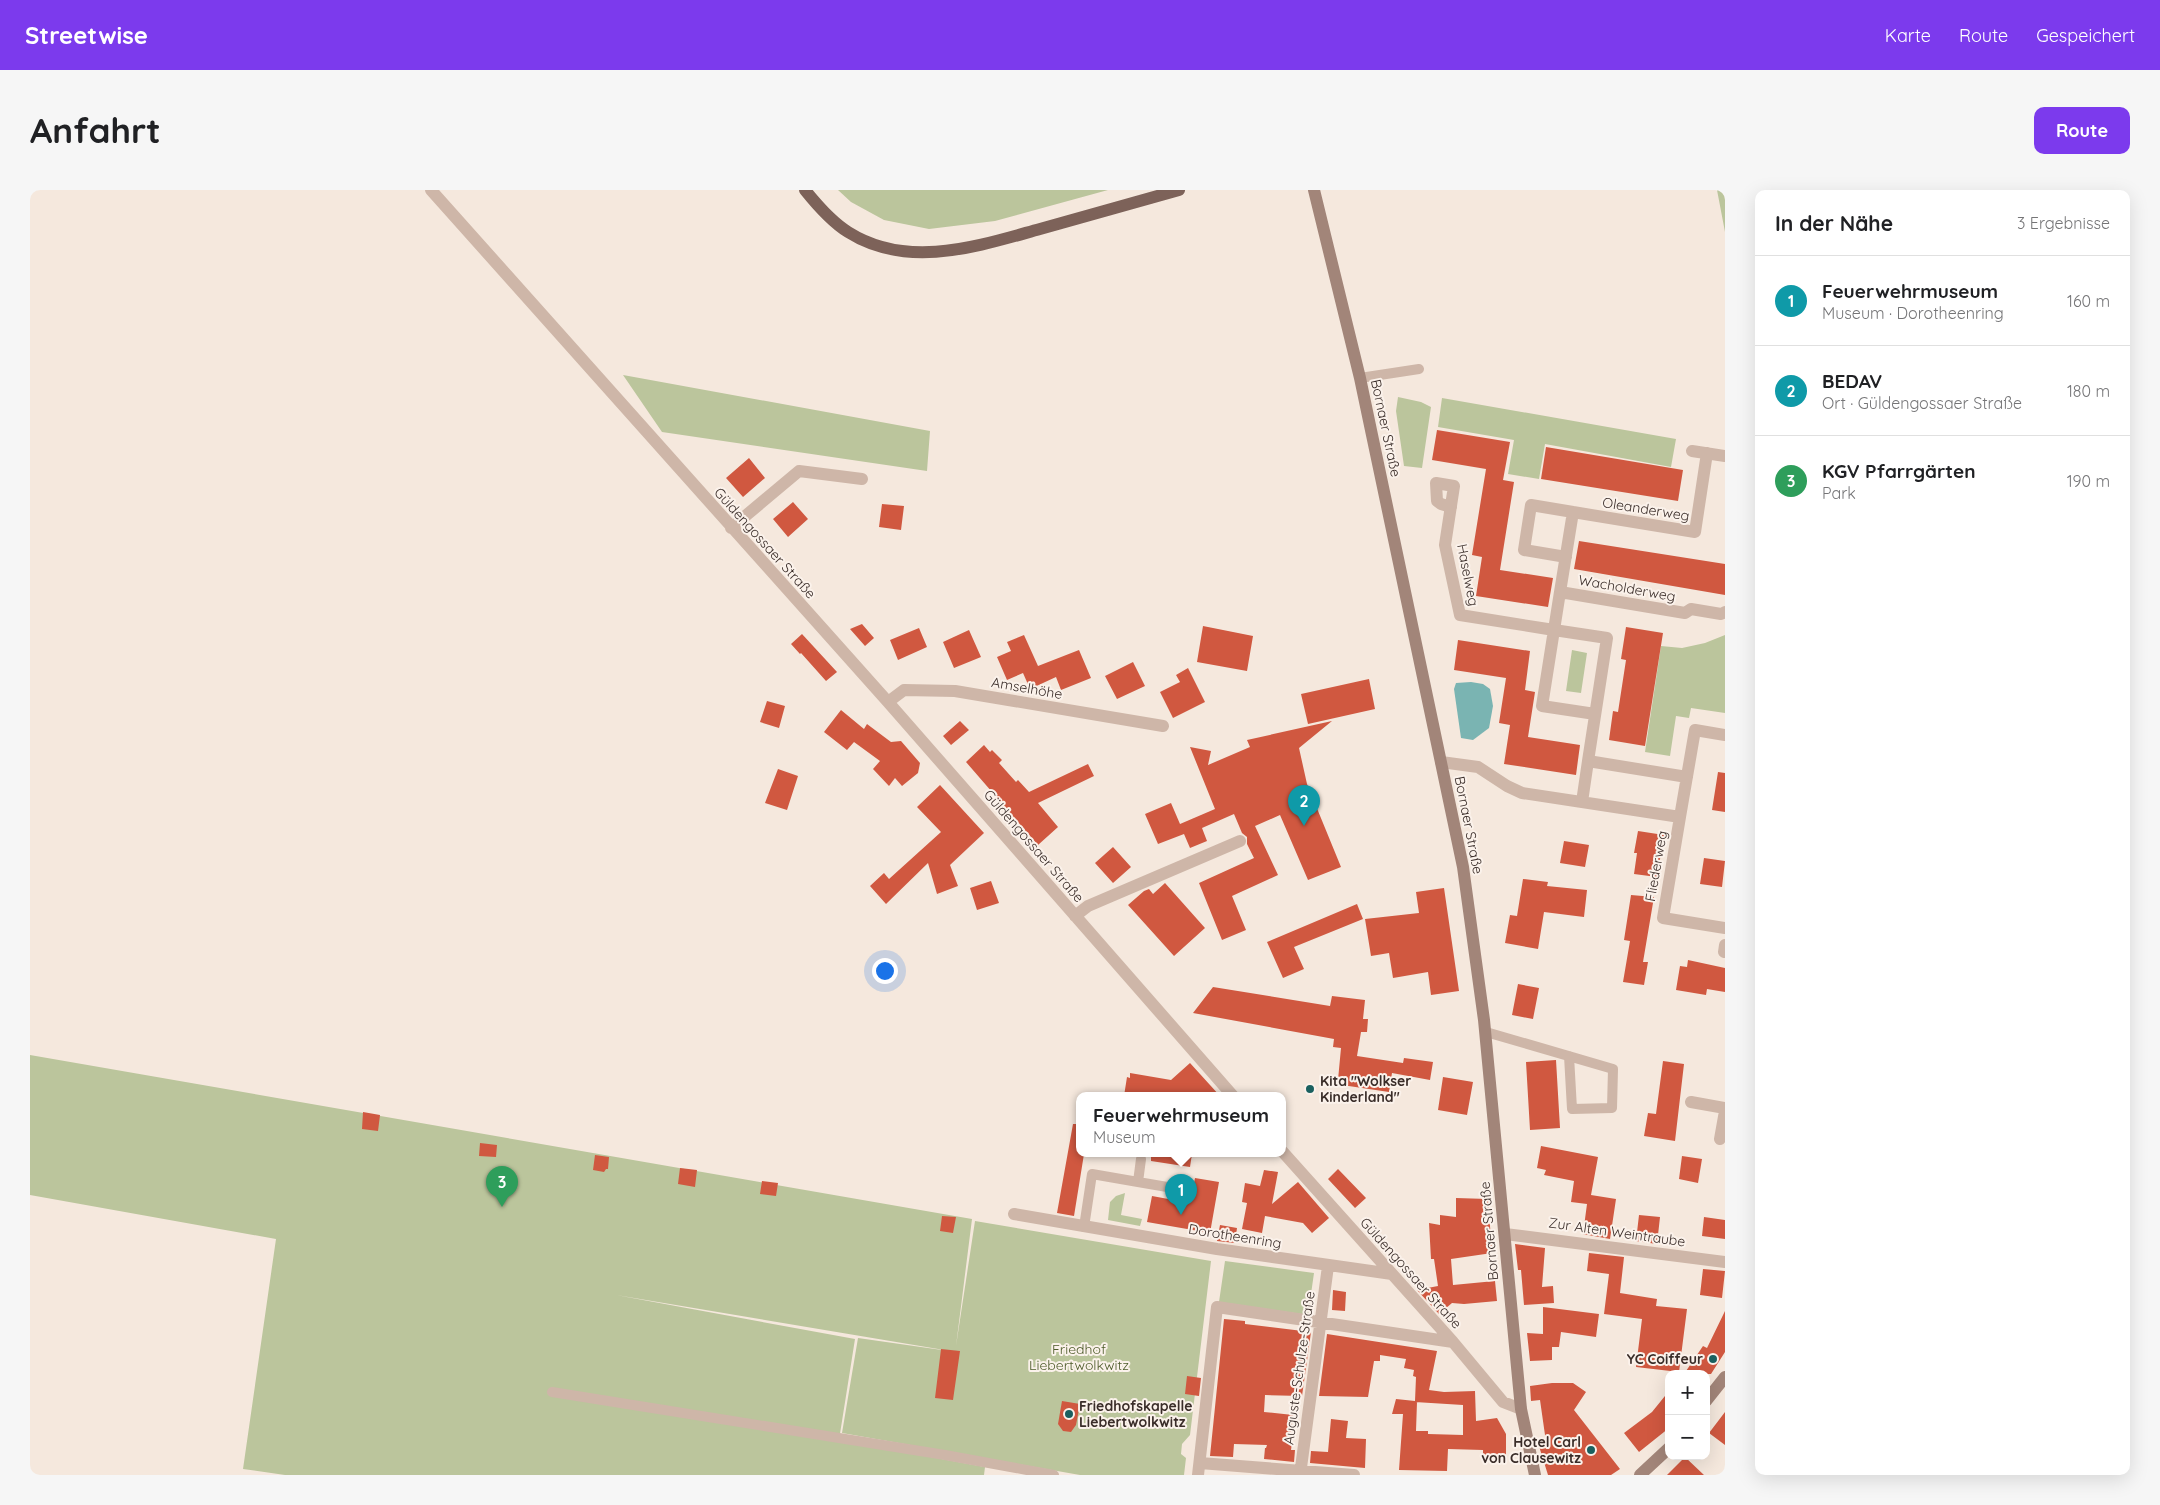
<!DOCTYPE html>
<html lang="de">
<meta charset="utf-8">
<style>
body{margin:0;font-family:Quicksand,sans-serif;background:#f6f6f6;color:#202124}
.controls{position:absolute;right:15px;bottom:15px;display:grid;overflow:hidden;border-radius:10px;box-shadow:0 5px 20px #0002}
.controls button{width:45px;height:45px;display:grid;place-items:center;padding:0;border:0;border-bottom:1px solid #e0e0e0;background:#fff;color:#202124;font:25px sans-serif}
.you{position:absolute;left:854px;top:780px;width:18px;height:18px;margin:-12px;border:4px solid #fff;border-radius:50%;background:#1a73e8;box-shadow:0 0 0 8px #1a73e833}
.badge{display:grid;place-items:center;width:32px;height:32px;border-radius:50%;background:#7c3aed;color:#fff;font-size:16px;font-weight:700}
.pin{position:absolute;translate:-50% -41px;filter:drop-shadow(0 1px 2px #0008)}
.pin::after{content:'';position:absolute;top:26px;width:18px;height:15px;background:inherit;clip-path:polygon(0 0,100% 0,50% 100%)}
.popup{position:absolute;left:1046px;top:902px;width:210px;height:65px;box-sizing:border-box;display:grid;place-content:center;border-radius:10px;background:#fff;filter:drop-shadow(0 1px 4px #0005);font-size:16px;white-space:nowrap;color:#757577}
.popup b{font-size:19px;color:#202124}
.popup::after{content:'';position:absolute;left:50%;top:100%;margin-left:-10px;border:10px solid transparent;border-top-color:#fff}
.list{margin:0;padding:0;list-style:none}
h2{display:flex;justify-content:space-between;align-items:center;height:65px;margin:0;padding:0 20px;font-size:21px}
h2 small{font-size:16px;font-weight:400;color:#757577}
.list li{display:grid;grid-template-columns:32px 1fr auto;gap:15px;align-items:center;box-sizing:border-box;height:90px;padding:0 20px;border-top:1px solid #e0e0e0}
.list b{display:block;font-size:19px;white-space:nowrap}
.list p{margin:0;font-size:16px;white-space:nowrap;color:#757577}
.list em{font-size:16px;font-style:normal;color:#757577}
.map{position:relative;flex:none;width:1695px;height:1285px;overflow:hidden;border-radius:10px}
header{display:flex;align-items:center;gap:30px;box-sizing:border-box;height:70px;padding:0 25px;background:#7c3aed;color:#fff}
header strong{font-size:24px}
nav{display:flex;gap:28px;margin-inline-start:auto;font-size:18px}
.intro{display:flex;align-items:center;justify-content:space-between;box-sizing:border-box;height:120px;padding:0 30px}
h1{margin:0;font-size:35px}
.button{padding:12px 22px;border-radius:10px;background:#7c3aed;color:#fff;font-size:18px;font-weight:700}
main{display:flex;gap:30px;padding:0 30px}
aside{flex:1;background:#fff;border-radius:10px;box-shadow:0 5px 20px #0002}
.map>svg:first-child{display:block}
</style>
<header>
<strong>Streetwise</strong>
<nav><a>Karte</a><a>Route</a><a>Gespeichert</a></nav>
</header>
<div class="intro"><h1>Anfahrt</h1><a class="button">Route</a></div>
<main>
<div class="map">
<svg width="1695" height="1285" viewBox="0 0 1695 1285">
<rect width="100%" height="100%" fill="#f5e8dd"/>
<!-- green -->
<path fill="#bbc59c" d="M808,0h270l-113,31 -66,8 -45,-9 -33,-18z
M1687,0h8v42z
M593,185l307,56 -3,40 -265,-39z
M1368,207l23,5 10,5 -9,61 -18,-2 -8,-55z
M1412,208l234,41 -5,28 -126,-23 -6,35 -31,-5 6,-34 -76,-13z
M1695,445v78l-34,-5 -2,10 -13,-2 -6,40 -25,-4 16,-106 21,2 23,-5z
M1542,460l15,3 -6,40 -15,-2z
M0,865l942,164 -16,127 19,-125 236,40 -21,174 -8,9 -1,10 5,4 -2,17h-104l-238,-42 16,-95 98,14 -340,-57 239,44 -16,101 146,27 -1,8h-699l-42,-6 33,-230 -246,-44z
M1095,1003l-4,22 21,4 -2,7 -32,-6 2,-18 6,-6z
M1195,1071l89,12 -6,42 -89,-13z"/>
<!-- water -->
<path fill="#7ab4b2" d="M1441,492l12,2 7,5 3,17 -4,22 -16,12 -12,-2 -7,-49 2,-6z"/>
<!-- building -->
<path fill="#d05840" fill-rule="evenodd" d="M1407,240l73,12 -7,38 11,2 -14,88 53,8 -5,29 -72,-11 6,-39 -10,-2 14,-86 -54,-9z
M1516,257l137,23 -5,31 -137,-22z
M719,268l16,20 -22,19 -17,-19z
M763,312l15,17 -20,18 -15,-18z
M852,314l22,2 -3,24 -22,-3z
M1549,351l146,23v31l-151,-26z
M832,434l12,14 -9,8 -15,-17z
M1173,436l50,10 -6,35 -50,-9z
M1596,437l37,6 -18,113 -36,-6 4,-29 5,1 8,-52 -5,-1z
M889,438l8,19 -29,13 -8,-20z
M939,440l12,27 -27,11 -11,-26z
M772,444l35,38 -11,9 -25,-28 -1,1 -9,-10z
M994,445l14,31 41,-16 12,28 -30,12 -5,-13 -26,12 -7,-16 -16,7 -10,-23 14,-6 -4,-9z
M1428,450l72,11 -5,39 10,2 -7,45 52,8 -4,30 -72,-11 6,-39 -11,-2 7,-45 -52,-8z
M1103,472l12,24 -28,13 -12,-23z
M1158,478l17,34 -32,16 -13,-26 20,-10 -4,-7z
M1339,489l6,30 -67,15 -7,-30z
M737,511l18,5 -6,22 -19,-6z
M811,520l23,19 3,-5 24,18 10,-1 19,22 -2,10 -16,13 -7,-8 -6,8 -16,-17 7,-8 -26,-19 -7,8 -23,-18z
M930,531l9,9 -18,15 -8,-9z
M1302,531l-33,27 8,36 34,83 -33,13 -28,-65 -25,11 23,49 -46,21 14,34 -24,10 -23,-57 55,-25 -7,-14v-7l-5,-4 -8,-19 -32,14 5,13 -17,7 -6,-14 -26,10 -13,-30 26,-11 9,21 35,-15 -25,-62 21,4 -3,14 42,-18 -3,-7z
M954,555l6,7 2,-2 10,10 -3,3 17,19 2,-2 11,12 59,-28 6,12 -56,27 20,24 -20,18 -72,-83z
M748,579l20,7 -11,34 -22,-7z
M1688,582l7,1v39l-13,-2z
M910,595l44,48 -34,32 8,21 -21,8 -9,-31 -42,41 -16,-18 14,-13 5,6 52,-47 -24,-25z
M1608,641l26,4 -7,42 -23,-3 3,-21h-3z
M1534,651l25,4 -4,22 -25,-4z
M1083,657l18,20 -18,16 -18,-20z
M1674,668l21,3 -3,26 -22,-3z
M1493,689l25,3 -1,4 40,4 -3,27 -40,-5 -6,37 -33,-6 5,-28 7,1z
M961,691l8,22 -22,7 -7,-22z
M1135,693l40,45 -31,28 -46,-51 16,-14 5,-2 4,5z
M1414,698l15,103 -28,4 -3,-23 -35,6 -4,-25 -18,3 -6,-37 54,-6 -3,-21z
M1601,705l23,2 -11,65h5l-4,23 -21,-3 7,-41 -6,-1z
M1327,714l6,15 -69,28 10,22 -21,9 -16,-36z
M1658,770l37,8v24l-18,-3 -1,6 -30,-5 4,-24 7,1z
M1488,794l21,4 -6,31 -21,-4z
M1183,797l117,19 2,-10 33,4 -2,19h5l-1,13h-6l-4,24 46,7 1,-5 29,4 -3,18 -38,-7 -3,19 -47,-7v-5h-4l3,-32 -8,-1 1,-8 -141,-26z
M1526,870l4,68 -30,2 -4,-68z
M1633,871l21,3 -9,77 -31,-5 4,-23 8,1z
M1160,873l30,33h-96l3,-19 3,1v-5l41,7z
M1413,887l30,5 -6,33 -29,-5z
M333,922l17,3 -2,16 -16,-2z
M1043,934h7v30h4l-10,62 -17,-3z
M450,953l17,2 -1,12 -17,-1z
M1511,956l57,11 -7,38 25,4 -6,40 -27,-5 4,-30 -16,-2 3,-21 -30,-6 2,-5 -9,-2z
M1121,964h41l-2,13 -39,-6z
M565,965l14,2 -1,12h-2l-2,3 -11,-2z
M1652,966l20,3 -4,24 -19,-4z
M650,978l17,2 -2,17 -17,-3z
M1308,979l28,29 -11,10 -27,-29z
M1234,980l14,2 -6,32 26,-22 31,36 -17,15 -9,-10 -38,-7 -3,17 -20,-4 5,-26 -5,-1 3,-19 15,3z
M1165,988l24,4 -9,51 -63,-11 5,-26 38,7z
M732,991l16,2 -2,13 -16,-2z
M1426,1008l32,1 4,54 -41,6 2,26 42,-4 2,20 -33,3 -12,-1 -13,11 -22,-24 21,-4 -4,-27h-3l-2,-36 11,2v-10l16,2z
M1609,1025l21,2 -3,27 -21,-3z
M912,1026l14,1 -3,16 -13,-2z
M1674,1027l21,3v19l-23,-3z
M1190,1035l17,3 -2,15 -18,-2z
M1485,1054l30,4 -3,39 11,-1 1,17 -30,2 -3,-35h-3z
M1559,1063l35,4 -4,36 37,6 -1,7 31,3 -8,63 -43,-5 6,-48 -38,-5 5,-40 -22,-3z
M1673,1079l22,2 -3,27 -22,-3z
M1303,1100l13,2 -1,19 -13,-1z
M1513,1117l56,7 -3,23 -35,-5 -2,15h-7v13l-22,1 -3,-28 16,1z
M1695,1121v41l-14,22h-27l19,-28 4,2z
M1194,1129l21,2v3l66,8 -9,64 -37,-1 -1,17 29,3 -2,19h2l-2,16h4l-1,12 -30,-3 1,-11h1l1,-3 -33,-1 -1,13 -23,-1z
M1297,1144l110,17 -8,39 15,2 31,-1 1,30 21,-3 9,16v22h-23v-6l-35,-1 -1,22 -48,-1 4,-56h-11l4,-15 19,2 1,-24 -3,-1 1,-6 -10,-2 2,-9 -26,-4v6h-6l-6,36 -49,-1zM1385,1212l48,3v30l-35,-1v-3h-12l1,-29z
M911,1159l19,2 -7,49 -18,-2z
M1157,1186l14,2 -2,18 -14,-2z
M1522,1193h21l13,9 -12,18 46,59 -9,6h-63l-10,-32 8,-1 -6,-42 -9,1 -1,-15z
M1639,1201v37l-30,24 -15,-19 28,-21z
M1032,1211l18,3 -4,21 -5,7 -8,-1 -5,-7z
M1695,1222v33l-16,-12z
M1301,1229l17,2 -2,17 20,1 -1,29 -55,-5 1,-12 17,1z
M1655,1267l19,18h-37z"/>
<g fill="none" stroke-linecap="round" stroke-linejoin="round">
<!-- service -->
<path stroke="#ceb6a8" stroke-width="10" d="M1330,188l59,-9
M1456,842l127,37 -1,39 -40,1 -3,-53
M1108,992l35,6
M1054,1037l8,-53 46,8 3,-23
M522,1202l393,63 109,20"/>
<!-- minor -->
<path stroke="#ceb6a8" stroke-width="12" d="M401,0l457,512 345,394
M1662,261l33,5
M1421,317l-10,-3 -4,-3 -1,-18 18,3 -9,59 15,70 94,15 -12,76 53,8
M701,338l68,-57 63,8
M1536,367l-42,-7 7,-45 42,7
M1530,402l13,-80 122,20 12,-79
M858,512l16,-12 51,1 208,35
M1558,571l19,-123 -53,-8 6,-38 125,21 6,-4 30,5 4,-2
M1411,572l37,5 29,19 15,7 158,24 15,-87 30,5
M1552,612l6,-41 99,16
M1650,627l-17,101 62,10
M1045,726l13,-10 152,-65
M1694,762l1,-7
M1661,912l34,6
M1690,949l5,-28
M1252,961l171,191 50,60 18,7
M984,1024l203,35 175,25
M1475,1044l220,28
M1170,1273l154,12
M1168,1285l19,-168 236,35
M1270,1285l28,-209"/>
<!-- secondary -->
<path stroke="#a28579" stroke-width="12" d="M1284,0l46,188 103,489 21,153 37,389 14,66
M1676,1211l19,-24
M1610,1285l29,-27"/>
<!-- primary -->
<path stroke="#7d6259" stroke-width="12" d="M775,0c12,15 27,32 43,42 60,38 130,14 192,-3 46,-13 93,-26 139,-39"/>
</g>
<!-- markers -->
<g fill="#1a605f" stroke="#fbf2eb" stroke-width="2">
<circle cx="1280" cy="899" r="5"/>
<circle cx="1683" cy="1169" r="5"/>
<circle cx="1039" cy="1224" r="5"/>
<circle cx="1561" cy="1260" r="5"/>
</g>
<g text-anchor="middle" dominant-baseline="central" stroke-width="4" stroke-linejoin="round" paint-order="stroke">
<!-- street labels -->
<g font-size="14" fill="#3a2d29" stroke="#fbf2eb">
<text transform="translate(1356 238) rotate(78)">Bornaer Straße</text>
<text transform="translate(1616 319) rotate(9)">Oleanderweg</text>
<text transform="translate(735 353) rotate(48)">Güldengossaer Straße</text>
<text transform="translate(1438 385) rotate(79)">Haselweg</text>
<text transform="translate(1597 398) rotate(10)">Wacholderweg</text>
<text transform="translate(997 498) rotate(10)">Amselhöhe</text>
<text transform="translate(1439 635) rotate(79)">Bornaer Straße</text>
<text transform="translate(1004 656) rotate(49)">Güldengossaer Straße</text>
<text transform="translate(1626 676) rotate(-80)">Fliederweg</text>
<text transform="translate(1459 1041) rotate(-95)">Bornaer Straße</text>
<text transform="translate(1587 1042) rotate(8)">Zur Alten Weintraube</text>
<text transform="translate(1205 1046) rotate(9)">Dorotheenring</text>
<text transform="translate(1381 1083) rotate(48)">Güldengossaer Straße</text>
<text transform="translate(1269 1178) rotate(-82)">Auguste-Schulze-Straße</text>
</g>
<!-- poi labels -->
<g font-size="14" font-weight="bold" fill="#3a2d29" stroke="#fbf2eb" text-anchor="start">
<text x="1290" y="891">Kita "Wolkser<tspan x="1290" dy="16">Kinderland"</tspan></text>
<text x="1673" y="1169" text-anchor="end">YC Coiffeur</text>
<text x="1049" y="1216">Friedhofskapelle<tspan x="1049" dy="16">Liebertwolkwitz</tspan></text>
<text x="1551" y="1252" text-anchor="end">Hotel Carl<tspan x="1551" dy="16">von Clausewitz</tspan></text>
</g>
<!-- park labels -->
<g font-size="14" fill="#4d5b2a" stroke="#fbf2eb">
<text x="1049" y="1159">Friedhof<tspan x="1049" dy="16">Liebertwolkwitz</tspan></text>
</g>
</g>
</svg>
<div class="controls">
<button>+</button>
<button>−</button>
</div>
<div class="you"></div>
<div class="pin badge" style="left:1151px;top:1025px;background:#0f9aa8">1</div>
<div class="popup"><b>Feuerwehrmuseum</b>Museum</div>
<div class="pin badge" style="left:1274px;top:636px;background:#0f9aa8">2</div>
<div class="pin badge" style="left:472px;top:1017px;background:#2e9e5b">3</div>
</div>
<aside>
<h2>In der Nähe<small>3 Ergebnisse</small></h2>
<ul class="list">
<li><span class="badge" style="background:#0f9aa8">1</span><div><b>Feuerwehrmuseum</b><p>Museum · Dorotheenring</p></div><em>160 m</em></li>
<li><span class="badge" style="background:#0f9aa8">2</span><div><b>BEDAV</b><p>Ort · Güldengossaer Straße</p></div><em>180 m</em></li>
<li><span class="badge" style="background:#2e9e5b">3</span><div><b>KGV Pfarrgärten</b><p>Park</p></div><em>190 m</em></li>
</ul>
</aside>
</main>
